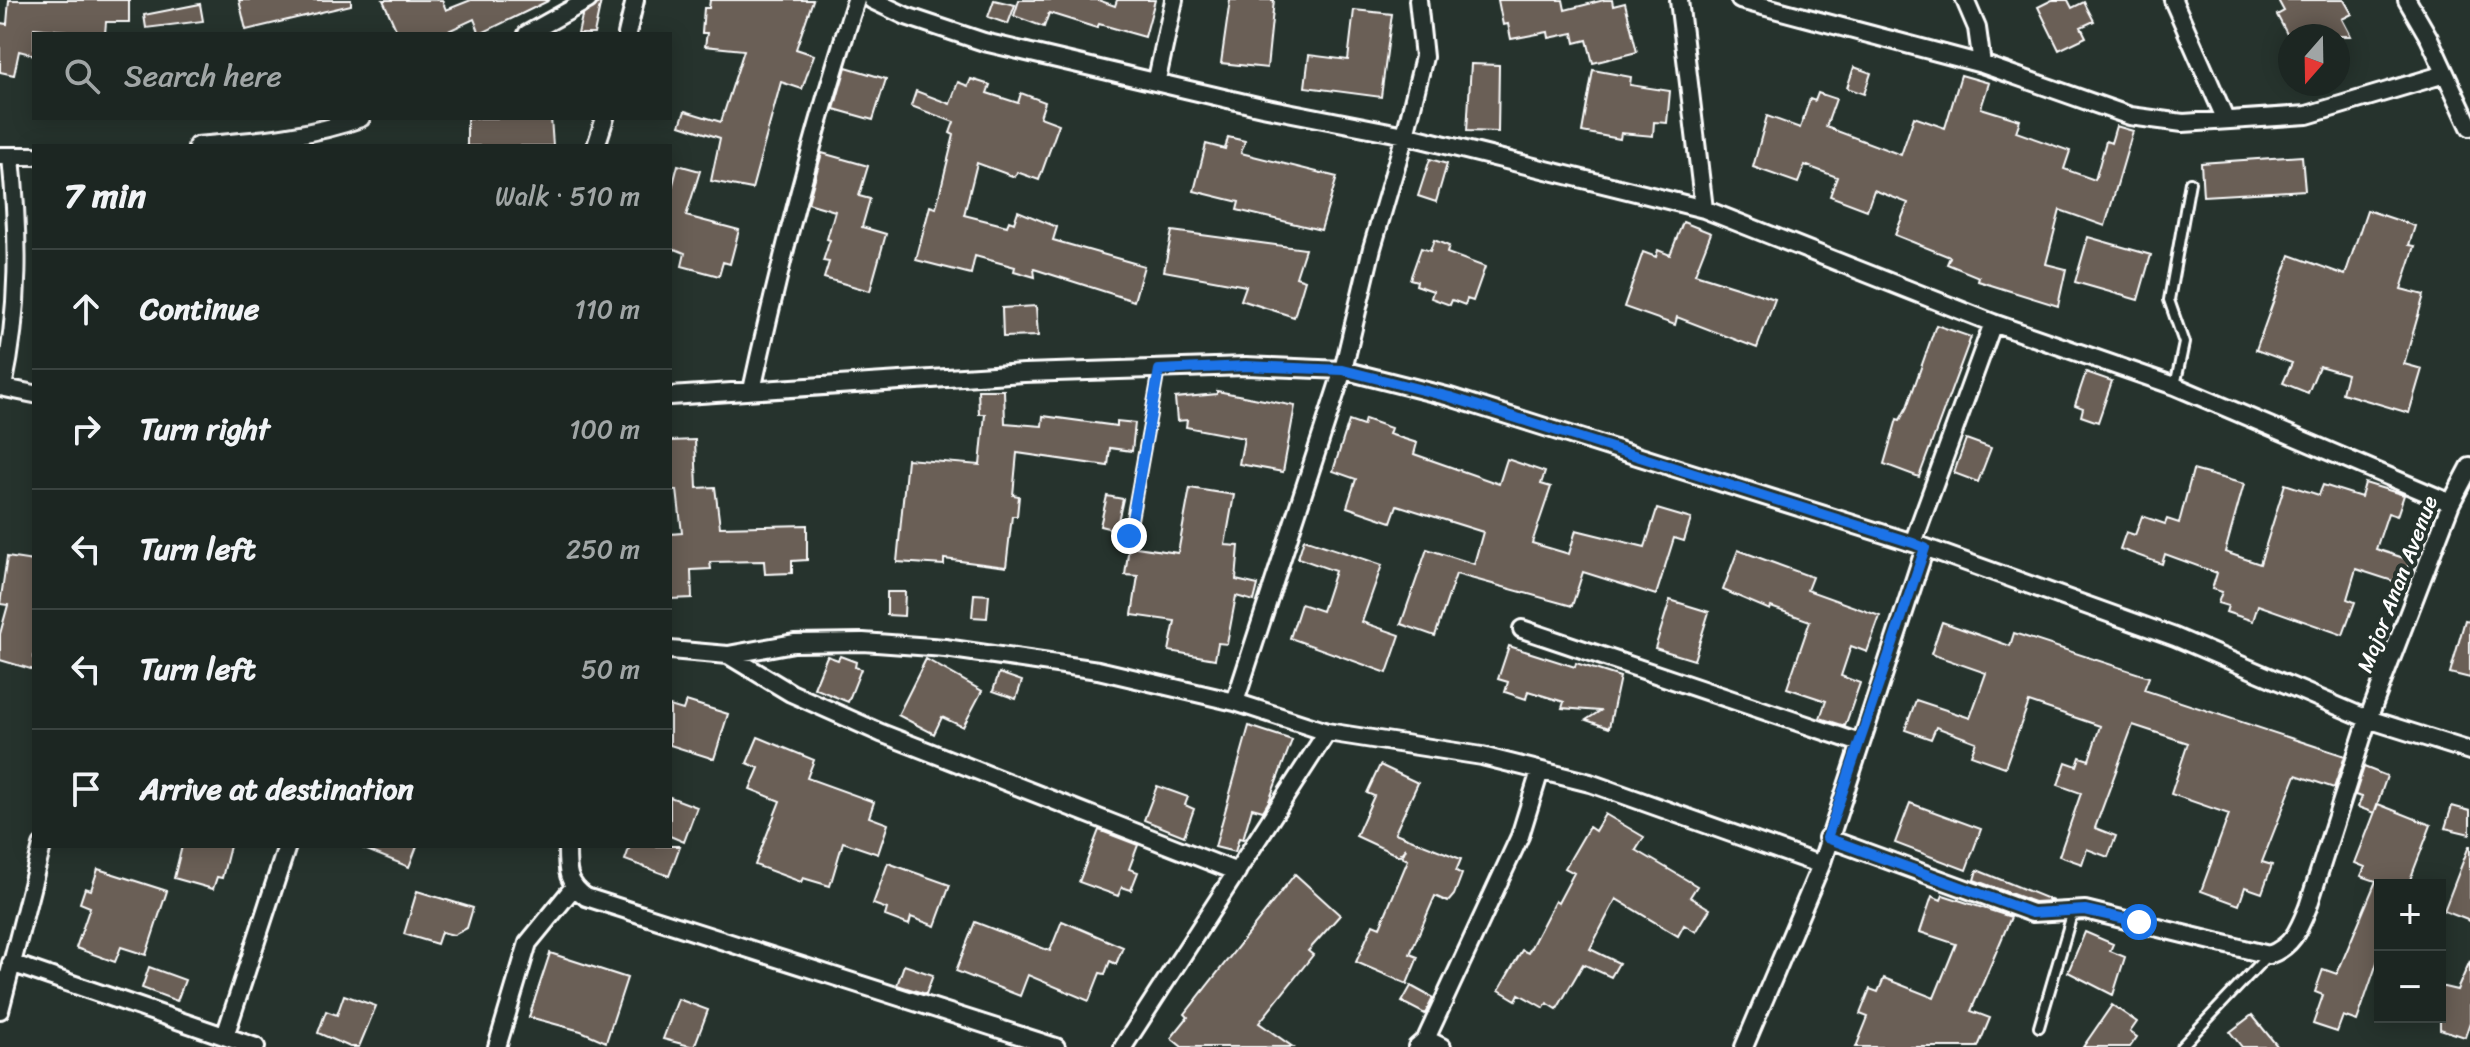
<!DOCTYPE html>
<meta charset="utf-8">
<style>
body{margin:0;font-family:Sriracha,sans-serif;background:#252e2a;color:#f1f3f6}
.controls{position:absolute;right:24px;bottom:24px;display:grid;overflow:hidden;border-radius:0px;box-shadow:0 4px 20px #0003}
.controls button{width:72px;height:72px;display:grid;place-items:center;padding:0;border:0;border-bottom:2px solid #3a4340;background:#1c2622;color:#f1f3f6;font:40px sans-serif}
.compass{position:absolute;left:2278px;top:24px;width:72px;height:72px;border-radius:50%;background:#1c2622;box-shadow:0 4px 20px #0003;rotate:200deg}
.stop{position:absolute;width:24px;height:24px;margin:-18px;border:6px solid #1a73e8;border-radius:50%;background:#fff}
.stop.end{background:#1a73e8;border-color:#fff;box-shadow:0 2px 8px #0008}
.list{margin:0;padding:0;list-style:none}
h2{display:flex;justify-content:space-between;align-items:center;height:104px;margin:0;padding:0 32px;font-size:34px}
h2 small{font-size:26px;font-weight:400;color:#a0a5a5}
.list li{display:grid;grid-template-columns:52px 1fr auto;gap:24px;align-items:center;box-sizing:border-box;height:120px;padding:0 32px;border-top:2px solid #3a4340}
.list b{display:block;font-size:30px;white-space:nowrap}
.list em{font-size:26px;font-style:normal;color:#a0a5a5}
.icon{flex:none;width:44px;height:44px;fill:none;stroke:currentColor;stroke-width:2;stroke-linecap:round;stroke-linejoin:round}
.map{position:relative;flex:none;width:2470px;height:1047px;overflow:hidden}
.search{position:absolute;background:#1c2622;box-shadow:0 4px 20px #0003;left:32px;top:32px;width:640px;height:88px;display:flex;align-items:center;gap:20px;box-sizing:border-box;padding:0 28px;border-radius:0px;color:#a0a5a5;font-size:30px}
.panel{position:absolute;background:#1c2622;box-shadow:0 4px 20px #0003;left:32px;top:144px;width:640px;height:704px;border-radius:0px}
.map>svg:first-child{display:block}
</style>
<div class="map">
<svg width="2470" height="1047" viewBox="0 0 2470 1047">
<rect width="100%" height="100%" fill="#26332d"/>
<filter id="ink" filterUnits="userSpaceOnUse"><feTurbulence type="fractalNoise" baseFrequency=".0125" numOctaves="2"/><feDisplacementMap in="SourceGraphic" scale="16" xChannelSelector="R" yChannelSelector="G"/><feConvolveMatrix kernelMatrix="1 2 1 2 8 2 1 2 1" color-interpolation-filters="sRGB"/></filter>
<g filter="url(#ink)">
<!-- building -->
<path fill="#6b5f57" stroke="#fff" stroke-width="2" d="M9,0h120v22h-23l-1,12h-38v-3l-33,-3v27l-15,-4 -5,24 -14,-3v-49l7,1z
M239,0h112v5l-105,25z
M383,0h59l4,10 25,-10h79l-70,34 -6,-15 -32,15h-44z
M710,0h103l-17,49 18,6 -12,34 -21,-7 -29,107 -41,-8 9,-43 -40,-13 5,-14 36,11 23,-72 -39,-4 2,-13h-5l2,-25h5z
M994,0l21,5 -7,19 -20,-7z
M1019,0h79l17,6 2,-6h38l-10,37 -46,-13 -2,4 -48,-15 -5,14 -30,-11z
M1230,0h44l-7,68 -46,-5z
M1498,0h65l2,10 39,-10h8l1,6 12,-3 12,49 -44,11 -6,-23 -12,3 -2,-10 -24,5 -1,-6 -37,7 -3,-15 -5,1z
M2052,0h16l4,8 12,-6 10,19 -13,6 5,10 -27,13 -21,-43z
M2278,0h66l8,14 -10,5 9,17h-63l-11,-21 7,-4z
M601,1l-7,33h-16l4,-18z
M200,4l3,17 -57,7 -2,-13z
M1354,10l38,4 -11,83 -76,-10 4,-32 39,5z
M1471,64l28,1 -1,67 -31,-1z
M846,67l40,12 -13,41 -39,-11z
M1854,67l17,6 -7,21 -17,-6z
M1593,70l38,7 -1,8 40,6 -3,32 -13,-1 -1,14 -32,-3 -1,6 -38,-7z
M1961,75l28,8 -8,25 39,12 -4,12 54,19 -6,18 31,11 11,-39 5,2 5,-17 17,5 -28,95 -45,-16 -14,54 20,5 -8,37 -80,-25 1,-4 -32,-13 3,-7 -55,-22 13,-32 -34,-13 -7,20 -37,-14 7,-19 -32,-12 -7,18 -45,-16 14,-51 33,12 10,-29 5,2 3,-8 18,6 -10,28 75,28 13,-38 31,11z
M971,79l19,6 -3,8 31,10 3,-10 24,9 -5,15 19,7 -20,56 -22,-8 -2,5 -38,-14 -13,52 43,11 2,-5 5,2 4,-12 39,16 -4,13 91,26 -10,35 -100,-32 1,8 -21,-6 1,-4 -40,-11 -4,18 -55,-14 14,-54 6,2 18,-73 -4,-2 4,-11 -43,-16 5,-15 34,13 8,-22 10,4z
M467,118h84l2,28h-86z
M1228,137l17,4 -4,12 96,24 -16,53 -84,-20 2,-8 -45,-11 12,-47 19,5z
M822,153l46,13 -9,30 11,3 -8,28 24,7 -16,57 -46,-13 5,-16 -6,-1 7,-21 -3,-1 8,-28 -27,-8z
M2302,156l3,34 -102,6 -2,-33z
M1430,159l17,5 -11,38 -18,-6z
M678,165l22,6 -14,45 53,14 -9,34 -7,-2 -4,14 -37,-10 3,-13 -10,-4 -5,5v-58z
M2367,210l48,16 -6,19 6,1 -14,43 23,6 -20,69 18,5 -13,44 -67,-20 5,-19 -28,-8 -11,27 -25,-10 9,-20 -36,-13 34,-95 55,20z
M1683,222l28,11 -16,41 80,25 -18,49 -80,-31 -2,8 -51,-18 19,-55 13,5 2,-7 12,5z
M1172,231l133,18 -9,28 9,3 -11,37 -53,-17 5,-14 -82,-15z
M2088,237l63,18 -13,45 -63,-18z
M1434,240l15,6 -2,7 38,14 -12,34 -6,-2 -2,6 -13,-5 -2,5 -19,-7 2,-7 -17,-6 1,-4 -7,-2 11,-31 9,3z
M1036,306l2,30 -35,1 -1,-29z
M1936,325l35,12 -52,140 -35,-13 13,-45 3,1 7,-13z
M2086,372l26,9 -14,41 -17,-6 2,-8 -8,-3z
M978,390h26l1,33 37,3 1,-10 74,10v-5l18,2 -3,28 -22,-3 -2,18 -91,-13 -4,42 6,1 -2,20h-5l-6,51 -62,-8v6l-47,-3 10,-103 73,6 5,-51h-6z
M1217,391l78,15 -12,66 -44,-8 5,-26 -58,-11 1,-7 -10,1 -2,-23 42,-4z
M1365,419l26,9 -2,6 28,9 -3,11 85,30 8,-25 38,13 -4,12 10,3 -19,56 37,11 7,-24 69,17 12,-38 34,10 -7,22 -10,-3 -18,57 -73,-23 -11,34 -116,-32 -21,62 -34,-12 26,-75 47,15 9,-32 -86,-27 -6,17 -44,-15 9,-28 -23,-8 16,-50 14,5z
M1966,439l25,9 -13,34 -24,-9z
M695,440l2,48 18,-1 5,40 87,-2v35l-15,1v12l-27,1 -1,-13 -54,1 1,7 -20,1 1,28 -22,1v-65l12,-1 -5,-43h-7v-49z
M2193,470l51,14 -19,68 35,12 25,-80 34,11 4,-10 38,12 4,-14 39,12 -7,21 -9,-3 -12,36 34,11 -8,24 -46,-15 -9,30 8,3 -12,33 -85,-30 -5,16 -27,-9 2,-6 -10,-3 4,-11 -10,-3 5,-16 -52,-19 -3,10 -42,-15 6,-17 9,3 7,-19 23,8 2,-5 12,4z
M1190,488l44,7 -9,50 14,1 -3,34 22,5 -4,16 -18,-5 -9,48 -9,-1 -3,16 -46,-8 6,-30 -43,-6 6,-39 -13,-1 4,-29 49,7z
M1107,496l16,3 -7,31 -16,-4z
M1304,539l78,26 -20,57 38,13 -13,38 -97,-35 11,-34 21,7 13,-40 -37,-13z
M1738,550l74,27 -5,13 73,26 -13,36 -16,-6 -10,30 19,7 -15,43 -25,-8 6,-17 -39,-13 23,-67 -39,-14 -1,3 -47,-20z
M7,557l27,4v109l-34,-10v-26l8,-29 -8,-1z
M887,592h18l-1,24 -17,-1z
M974,594l15,1 -2,23 -15,-1z
M1670,600l39,12 -15,48 -39,-12z
M2465,620l5,1v57l-20,-5z
M1942,622l68,24 4,-13 135,44 -5,13 201,66 -11,32 -38,-13 -34,87 10,3 -10,28 -17,-6 -6,18 -38,-14 28,-77 -58,-20 17,-51 -55,-18 -38,103 21,8 -8,21 -21,-8 -5,15 -23,-8 22,-63 -23,-8 8,-23 11,4 3,-9 9,3 11,-34 -71,-24 -24,65 -34,-12 5,-13 -40,-15 -5,12 -26,-9 11,-30 54,18 16,-45 -55,-19z
M1509,646l66,21 1,-4 44,14 -11,51 -23,-8 14,-9 -38,-3 2,-6 -36,-11 -2,8 -21,-7 3,-10 -10,-3z
M827,656l11,4 2,-4 16,6 -1,5 6,2 -13,33 -34,-14z
M926,659l56,32 -19,36 -21,-10 -8,17 -36,-19z
M999,673l23,8 -6,18 -23,-8z
M686,701l42,13 -14,45 -44,-14v-39l13,4z
M1249,726l43,14 -23,61 -6,10 -11,-3 -9,31 -4,-1 -4,14 -20,-5z
M758,737l56,23 -7,18 67,24 -5,15 19,7 -10,30 -35,-12 -13,44 -27,-8 -2,4 -46,-17 25,-64 -30,-12 9,-21 -12,-5z
M1380,765l38,18 -23,50 66,26 -5,12 6,3 -8,21 -6,7 -13,-6 -25,58 8,3 -11,27 -51,-22 17,-38 7,3 28,-67 -6,-3 4,-9 -7,8 -43,-20 18,-40 -7,-3z
M2364,767l23,9 -13,37 -16,-6 4,-10 -7,-2z
M1157,786l31,11 -3,8 9,4 -10,27 -40,-16z
M670,797l27,10 -13,35 -14,-6z
M1910,803l71,26 -15,41 -71,-27z
M2378,804l53,21 -23,60h-28v69l-23,67 -14,-5 -6,16 -24,-8 10,-29 -8,-3 8,-23 14,5 39,-93 -15,-5 4,-9 -10,-4z
M2452,806l18,5v23l-25,-6z
M1605,814l39,23 -8,13 61,36 -7,11 20,12 -14,23 -12,-7 -6,11 -62,-37 -26,50 29,14 -8,14 -28,-13 -26,45 -10,-6 -3,5 -25,-14 -3,6 -17,-10 23,-40 6,3 27,-52 3,2 16,-30 -9,-5 24,-41 6,4z
M1099,830l39,15 -9,24 9,3 -7,18 -9,-3 -4,9 -39,-14z
M182,846h48l-8,32 -5,-1 -4,12 -39,-11z
M357,846h60l-8,21z
M630,846h50l-11,30 -44,-16z
M2469,846h1v75l-26,-10z
M888,863l62,22 -15,41 -24,-9 -2,8 -24,-9 2,-7 -14,-5z
M98,869l69,22 -21,64 -25,-8 -6,15 -39,-14 14,-41 -10,-4 5,-15 6,2z
M1977,870l76,31 -19,1 -60,-22z
M1295,874l45,41 -32,36 5,4 -54,68 34,24h-111l-11,-9 17,-21 -3,-3z
M417,891l56,17 -6,20 -13,7 -13,-3 -4,12 -33,-10z
M1943,895l68,22 -40,94 19,7 -12,29h-122l12,-30 -8,-3 10,-25 8,3 6,-14 50,20 22,-54 -36,-12 12,-36 9,4z
M1062,921l61,26 -7,17 -6,-3 -5,13 -5,-1 -11,28 -61,-26 -8,21 -64,-25 19,-49 75,29z
M2085,932l28,12 -3,7 15,6 -12,38 -45,-23z
M550,953l77,25 -21,64 -25,-11 -52,-14z
M2470,961v61l-5,15 -25,-8v-43l17,4z
M904,965l29,10 -7,19 -29,-9z
M149,967l36,13 -8,21 -35,-13z
M1411,986l22,12 -8,16 -23,-12z
M344,995l32,11 -17,41h-9l-32,-14 8,-22 11,4z
M678,999l30,11 -14,37 -31,-8z
M2112,1005l25,17 -7,10 7,5 -7,10h-47z
M2252,1015l26,32h-36l-12,-15z"/>
<g fill="none" stroke-linecap="round" stroke-linejoin="round">
<!-- lane casing -->
<g stroke="#fff" stroke-width="14">
<path id="lane" d="M2175,386l9,-43 -15,-43 21,-118
M1129,536l30,-166
M2039,1027l34,-116
M2181,1047l87,-92"/>
</g>
<!-- street casing -->
<g stroke="#fff" stroke-width="22">
<path id="street" d="M872,0l34,16 78,26 278,65 143,28 299,74 289,114 182,63 276,117
M1679,0l25,209
M1740,0l242,64
M1965,0l12,28 5,36 148,52 53,7 124,-8 138,-41
M2173,0l52,118
M2407,0l22,38 41,89
M527,34l61,-34
M627,34l8,-34
M1157,79l17,-79
M197,146c55,-5 112,-9 164,-28
M596,146l9,-28
M0,156h34
M0,387l34,7
M3,387c17,-78 16,-150 8,-230
M752,390c29,-132 62,-261 104,-390
M670,396l354,-23 222,-7 97,4 107,27 463,146 262,94 193,82 102,32
M1913,543l80,-220
M1522,629l338,114
M670,650l58,5 66,-12 69,-1 82,6 153,22 137,32 92,30 155,24 108,27 231,82
M728,655l63,38 90,40 356,139
M1235,702l108,-332 29,-122 33,-113 19,-78 -6,-57
M1827,838l205,75 53,-3 184,45c24,-9 30,-26 39,-48l60,-188 83,-216 19,-36
M567,846c0,23 -1,37 19,51l470,150
M11,963l245,84
M0,1010l42,-164
M225,1036l62,-190
M1426,1039l94,-203 20,-65
M497,1047l31,-104 45,-55
M1123,1047l204,-315
M1417,1047l9,-8 16,8
M1744,1047l77,-182 104,-317"/>
</g>
<!-- lane -->
<use href="#lane" stroke="#26332d" stroke-width="8"/>
<!-- street -->
<use href="#street" stroke="#26332d" stroke-width="16"/>
</g>
</g>
<g fill="none" stroke-linecap="round" stroke-linejoin="round" filter="url(#ink)">
<!-- route -->
<path stroke="#1a73e8" stroke-width="10" d="M1129,536l30,-166 87,-4 97,4 107,27 463,146 12,5 -98,290 205,75 53,-3 54,12"/>
</g>
<g text-anchor="middle" dominant-baseline="central" stroke-width="8" stroke-linejoin="round" paint-order="stroke">
<!-- street labels -->
<g font-size="22" fill="#fff" stroke="#26332d">
<text transform="translate(2397 584) rotate(-69)">Major Anan Avenue</text>
</g>
</g>
</svg>
<div class="controls">
<button>+</button>
<button>−</button>
</div>
<svg class="compass" viewBox="-18 -18 36 36"><path d="M0-13l5 13h-10z" fill="#e53935"/><path d="M0 13l5-13h-10z" fill="#a0a5a5"/></svg>
<div class="stop" style="left:2139px;top:922px"></div>
<div class="stop end" style="left:1129px;top:536px"></div>
<div class="search"><svg class="icon" aria-label="search" viewBox="0 0 24 24"><circle cx="10" cy="10" r="6"/><path d="M15 15l6 6"/></svg>Search here</div>
<section class="panel">
<h2>7 min<small>Walk · 510 m</small></h2>
<ul class="list">
<li><svg class="icon" aria-label="ahead" viewBox="0 0 24 24"><path d="M12 20V5M6 11l6-6 6 6"/></svg><div><b>Continue</b></div><em>110 m</em></li>
<li><svg class="icon" aria-label="right" viewBox="0 0 24 24"><path d="M7 20v-9h11M14 6l5 5-5 5"/></svg><div><b>Turn right</b></div><em>100 m</em></li>
<li><svg class="icon" aria-label="left" viewBox="0 0 24 24"><path d="M17 20v-9H6M10 6l-5 5 5 5"/></svg><div><b>Turn left</b></div><em>250 m</em></li>
<li><svg class="icon" aria-label="left" viewBox="0 0 24 24"><path d="M17 20v-9H6M10 6l-5 5 5 5"/></svg><div><b>Turn left</b></div><em>50 m</em></li>
<li><svg class="icon" aria-label="arrive" viewBox="0 0 24 24"><path d="M6 21V4h12l-3 4 3 4H6"/></svg><div><b>Arrive at destination</b></div></li>
</ul>
</section>
</div>
